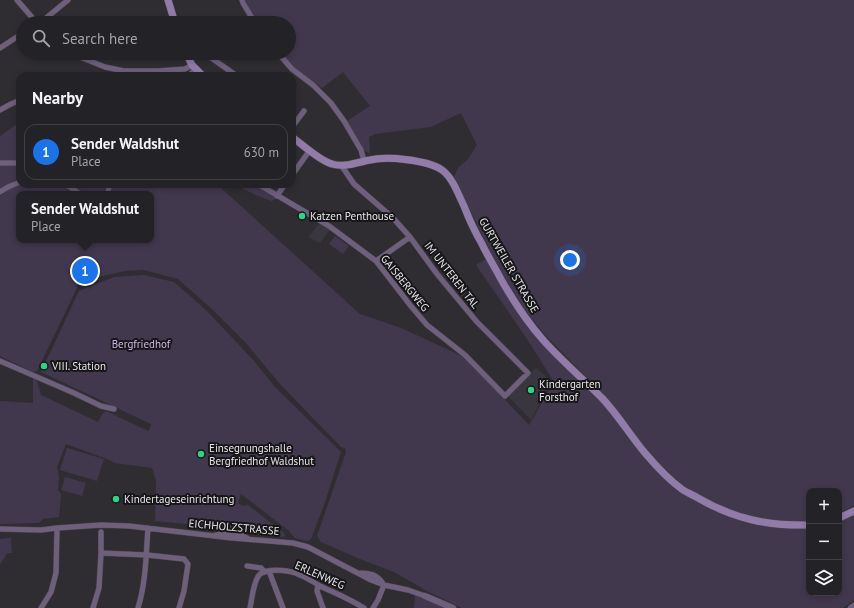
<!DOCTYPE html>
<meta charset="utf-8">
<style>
body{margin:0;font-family:"PT Sans",sans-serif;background:#2f2f32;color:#f1f3f6}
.controls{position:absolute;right:12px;bottom:12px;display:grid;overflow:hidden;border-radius:8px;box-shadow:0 2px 6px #0003}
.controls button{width:36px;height:36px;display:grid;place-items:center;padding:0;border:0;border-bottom:1px solid #403f43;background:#232226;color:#f1f3f6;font:20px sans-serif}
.you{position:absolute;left:570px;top:260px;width:14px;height:14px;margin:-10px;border:3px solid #fff;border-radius:50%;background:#1a73e8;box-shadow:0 0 0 6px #1a73e833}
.badge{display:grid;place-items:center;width:26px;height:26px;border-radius:50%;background:#1a73e8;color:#fff;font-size:13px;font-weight:700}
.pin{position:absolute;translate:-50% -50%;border:2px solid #fff;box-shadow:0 1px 4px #0006}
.popup{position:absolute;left:16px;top:191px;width:138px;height:52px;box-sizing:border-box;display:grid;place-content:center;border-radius:8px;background:#232226;filter:drop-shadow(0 1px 3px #0005);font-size:13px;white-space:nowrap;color:#a3a4a7}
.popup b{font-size:15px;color:#f1f3f6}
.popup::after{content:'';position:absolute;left:50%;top:100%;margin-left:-8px;border:8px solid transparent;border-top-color:#232226}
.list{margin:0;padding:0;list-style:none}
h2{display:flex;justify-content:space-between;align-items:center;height:52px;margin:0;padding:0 16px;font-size:17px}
h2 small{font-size:13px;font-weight:400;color:#a3a4a7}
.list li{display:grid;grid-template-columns:26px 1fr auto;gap:12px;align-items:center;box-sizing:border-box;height:56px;margin:0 8px 8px;padding:0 8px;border:1px solid #403f43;border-radius:12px}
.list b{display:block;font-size:15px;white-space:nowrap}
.list p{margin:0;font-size:13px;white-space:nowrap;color:#a3a4a7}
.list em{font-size:13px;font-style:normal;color:#a3a4a7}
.icon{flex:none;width:22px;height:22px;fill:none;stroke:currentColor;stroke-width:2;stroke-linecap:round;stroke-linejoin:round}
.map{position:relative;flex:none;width:854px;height:608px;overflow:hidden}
.search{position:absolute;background:#232226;box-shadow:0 2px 6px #0003;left:16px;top:16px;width:280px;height:44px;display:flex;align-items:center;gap:10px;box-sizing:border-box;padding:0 14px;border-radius:22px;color:#a3a4a7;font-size:15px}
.panel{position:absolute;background:#232226;box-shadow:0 2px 6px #0003;left:16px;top:72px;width:280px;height:116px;border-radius:12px}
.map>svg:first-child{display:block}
</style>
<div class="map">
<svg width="854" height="608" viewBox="0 0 854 608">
<rect width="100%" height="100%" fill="#2f2d32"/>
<!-- built -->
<path fill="#3a363f" d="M325,224l6,4 -11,15 -12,-6 10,-12z
M536,368l17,15 -17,19 3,3 -8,15 -23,-24z"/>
<!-- green -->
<path fill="#42384e" d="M245,0h609v506l-15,7v-22h-30v30h-32l-21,-4 -25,-7 -23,-10 -24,-14 -16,-14 -21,-21 -19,-27 -22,-27 -60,-61 -15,-18 -15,-21 -24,-42 -38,-78 4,-9 10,-9 9,-14 -16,-32 -30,14 -56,7 -6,3 1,17 -6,-4 -17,-29 23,-15 -27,-34 -21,16 -28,-21 -13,-14h8v-30h-31l-5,-7z
M20,122v38h-20v-24z
M3,165h17v14h-3l-17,10v-23z
M24,184c17,0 36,-1 50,10h-55v46h132v-46h-39v-10h111l-2,4 139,126 41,14 63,29 65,68 25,-43 -27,-43 -51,-74 10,-6 28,46 88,96 62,76 66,39 24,8 23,3h32v66h30v-73l15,-6v86l-11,8h-381l-33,-16 -35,-20 -34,-13 -39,-17 -4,-6 29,-84 -1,-4 -4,-1 -62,-64 -33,-40 -34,-34 -34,-30 -34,-9 -19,1 -31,7 5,-11 -15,-7 -10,16 3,7v5l-40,83 -4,1 -33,-16v-160l9,-7z
M70,184h33l2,5 -1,2 -3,3h-14z
M233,184h23l20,14 -4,3 -14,-5z
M335,236l14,10 -6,8 -14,-10z
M144,275l30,7 33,29 47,50 20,25 67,66 -17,53 -13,34 -4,2 -12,-3 -6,-7 -48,-37 -3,9 5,3 5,-1 35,27 2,3v1l-1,1 -32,-3 -12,-5 -85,-8 1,-41 -4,-12 -37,-5 -8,-4 -41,-15 -9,23 2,10 -1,13 3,4 -2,23 -16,2 -4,4 -39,1v-123l33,2v-25h3l5,17 57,27 5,-9 3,-2 42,20 2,-3 1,-4 -110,-52 38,-81 35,-14z
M67,448l37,11 -7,22 -37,-11z
M65,477l21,6 -4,13 -21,-6z
M11,538l1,15h-5l-7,12v-26z
M415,595l30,13h-31z"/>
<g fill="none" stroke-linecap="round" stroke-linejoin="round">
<!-- minor casing -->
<g stroke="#4c4a4f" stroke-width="6">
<path id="minor" d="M17,0l20,23
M242,0l1,3 12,20
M40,23l28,-23
M0,48l23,-15
M70,53l35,14 19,4h34l27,-2 7,-4
M196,53l14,4 27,19
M278,53l14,16 21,16 18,18 13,18 17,29 3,11
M189,76l6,-7
M0,110l9,-5 11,-5
M292,127l12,-16
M0,163h20
M292,175l18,-25
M62,184l8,3 10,7
M258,184l71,42 47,35 34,44 17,20 38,30 40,41 23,-23 -51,-51 -40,-48 -27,-37 -17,-19 -39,-34 -13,-19
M0,192l8,-5 12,-5
M107,194l2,-6 -1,-4
M277,196l8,-12
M376,261l34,-24
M0,361l74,32 27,13 13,3
M0,529l41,1 16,-2 44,-3 28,1 103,12 61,5 15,4 63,33 13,5 24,5 17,6
M216,535c11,-3 21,-2 31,3
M101,553l46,2 37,4 4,5 -4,27 -5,17
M247,566l14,2 4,4
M269,571l14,37
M358,573c12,0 19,1 26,12
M318,585l-1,6 6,17
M41,608l10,-16 5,-19 1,-45
M93,608l6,-20 2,-35v-21
M138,608c8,-26 8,-53 10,-80
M250,608c2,-9 3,-25 9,-33 7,-7 28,-5 36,-2 9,3 17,8 25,13 15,7 30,13 44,22
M373,608l5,-8 6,-15"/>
</g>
<!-- tertiary casing -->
<g stroke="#4c4a4f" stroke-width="7">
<path id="tertiary" d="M425,596l28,12
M851,608l3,-2"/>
</g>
<!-- secondary casing -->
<g stroke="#4c4a4f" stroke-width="8">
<path id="secondary" d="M168,0l7,23
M186,53l6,12 11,11
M292,137c11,8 28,24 40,27 13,4 26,-2 38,-4 17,-4 58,0 72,10 11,8 16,24 22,36 5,13 11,26 18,38 6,13 14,25 20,37 12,21 26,42 42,60 18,20 39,38 58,57 16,17 28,37 43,55 11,13 24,27 38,37 5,3 10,5 15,8 36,21 70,28 111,27
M839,518l15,-7"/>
</g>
<!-- minor -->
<use href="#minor" stroke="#6e607d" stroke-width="5"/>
<!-- tertiary -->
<use href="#tertiary" stroke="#6e607d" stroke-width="6"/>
<!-- secondary -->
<use href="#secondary" stroke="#917ca9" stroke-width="7"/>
</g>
<!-- markers -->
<g fill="#26d885" stroke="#171618" stroke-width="1.5">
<circle cx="302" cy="216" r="4"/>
<circle cx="44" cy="366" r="4"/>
<circle cx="531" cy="390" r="4"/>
<circle cx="201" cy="454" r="4"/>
<circle cx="116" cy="499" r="4"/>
</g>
<g text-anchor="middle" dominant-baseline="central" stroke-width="4" stroke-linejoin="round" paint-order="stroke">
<!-- poi labels -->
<g font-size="11" fill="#e6e4e7" stroke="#171618" text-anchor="start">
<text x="310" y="216">Katzen Penthouse</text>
<text x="52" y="366">VIII. Station</text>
<text x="539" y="384">Kindergarten<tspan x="539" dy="13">Forsthof</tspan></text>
<text x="209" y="448">Einsegnungshalle<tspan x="209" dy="13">Bergfriedhof Waldshut</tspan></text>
<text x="124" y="499">Kindertageseinrichtung</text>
</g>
<!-- street labels -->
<g font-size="11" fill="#e6e4e7" stroke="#171618">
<text transform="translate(509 265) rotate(60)">GURTWEILER STRASSE</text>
<text transform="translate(452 275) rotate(52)">IM UNTEREN TAL</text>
<text transform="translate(405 283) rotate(51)">GAISBERGWEG</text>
<text transform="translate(234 527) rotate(5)">EICHHOLZSTRASSE</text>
<text transform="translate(320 575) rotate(24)">ERLENWEG</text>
</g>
<!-- park labels -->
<g font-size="11" fill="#ccb4e7" stroke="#171618">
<text x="141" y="344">Bergfriedhof</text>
</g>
</g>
</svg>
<div class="controls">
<button>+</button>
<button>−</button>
<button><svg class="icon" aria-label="layers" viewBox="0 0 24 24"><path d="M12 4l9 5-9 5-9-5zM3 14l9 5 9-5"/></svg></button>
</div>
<div class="you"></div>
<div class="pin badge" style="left:85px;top:271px">1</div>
<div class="popup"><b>Sender Waldshut</b>Place</div>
<div class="search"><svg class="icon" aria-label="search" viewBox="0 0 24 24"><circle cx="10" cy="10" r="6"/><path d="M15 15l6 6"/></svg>Search here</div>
<section class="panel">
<h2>Nearby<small></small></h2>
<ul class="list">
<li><span class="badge">1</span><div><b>Sender Waldshut</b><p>Place</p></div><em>630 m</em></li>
</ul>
</section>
</div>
